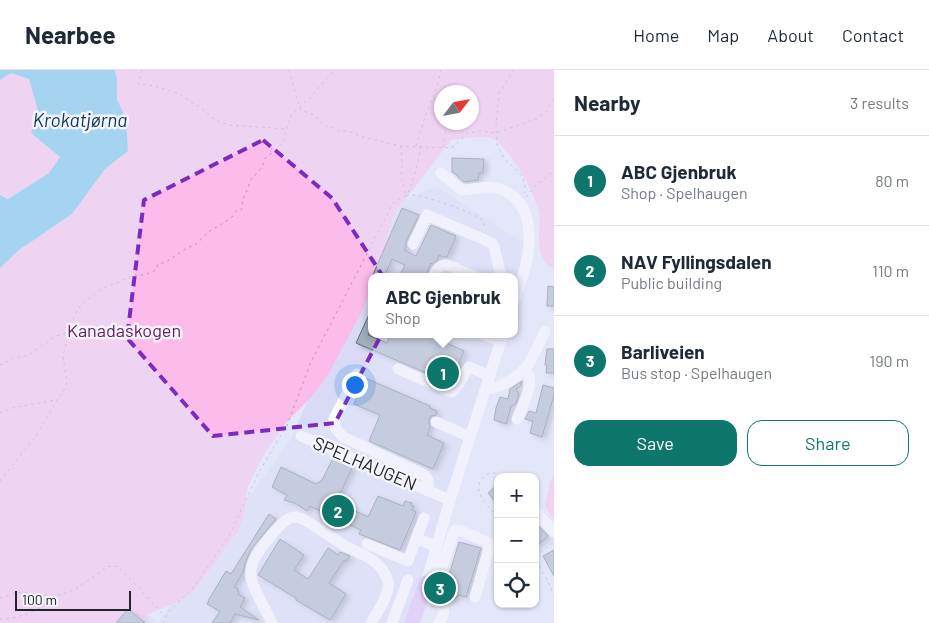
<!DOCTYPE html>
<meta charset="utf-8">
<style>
body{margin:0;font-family:Barlow,sans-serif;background:#f2f2f3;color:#1f2937}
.controls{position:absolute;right:15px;bottom:15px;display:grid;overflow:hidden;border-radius:10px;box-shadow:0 1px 4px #0004}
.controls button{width:45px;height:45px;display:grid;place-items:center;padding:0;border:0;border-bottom:1px solid #e0e1e3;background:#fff;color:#1f2937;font:25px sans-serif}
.compass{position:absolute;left:434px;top:15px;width:45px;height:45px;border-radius:50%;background:#fff;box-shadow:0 1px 4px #0004;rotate:58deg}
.scale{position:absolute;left:15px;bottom:12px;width:116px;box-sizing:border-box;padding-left:5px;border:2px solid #23232a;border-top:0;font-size:14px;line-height:18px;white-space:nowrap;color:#23232a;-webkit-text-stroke:4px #f3f4fc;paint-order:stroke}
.you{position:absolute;left:354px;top:314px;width:18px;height:18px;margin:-12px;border:4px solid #fff;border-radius:50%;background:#1a73e8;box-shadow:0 0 0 8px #1a73e833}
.badge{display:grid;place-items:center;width:32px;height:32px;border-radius:50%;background:#0f766e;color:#fff;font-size:16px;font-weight:700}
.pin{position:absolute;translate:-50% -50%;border:2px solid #fff;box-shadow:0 1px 5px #0006}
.popup{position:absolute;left:368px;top:203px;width:150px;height:65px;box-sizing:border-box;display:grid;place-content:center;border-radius:10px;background:#fff;filter:drop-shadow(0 1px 4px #0005);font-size:16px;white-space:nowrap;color:#747a83}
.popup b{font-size:19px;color:#1f2937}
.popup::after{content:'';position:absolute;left:50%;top:100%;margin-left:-10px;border:10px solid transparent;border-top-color:#fff}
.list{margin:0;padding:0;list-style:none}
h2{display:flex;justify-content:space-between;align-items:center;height:65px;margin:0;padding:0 20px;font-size:21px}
h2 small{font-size:16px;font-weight:400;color:#747a83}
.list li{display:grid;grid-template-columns:32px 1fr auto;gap:15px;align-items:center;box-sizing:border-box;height:90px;padding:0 20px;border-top:1px solid #e0e1e3}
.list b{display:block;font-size:19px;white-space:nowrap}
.list p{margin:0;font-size:16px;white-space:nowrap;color:#747a83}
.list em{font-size:16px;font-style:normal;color:#747a83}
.actions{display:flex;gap:10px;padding:15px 20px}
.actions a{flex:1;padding:11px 0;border:1px solid #0f766e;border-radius:15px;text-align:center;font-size:18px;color:#0f766e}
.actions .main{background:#0f766e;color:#fff}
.icon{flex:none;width:28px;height:28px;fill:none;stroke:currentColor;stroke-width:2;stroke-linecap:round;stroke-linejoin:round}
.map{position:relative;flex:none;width:554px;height:553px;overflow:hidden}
header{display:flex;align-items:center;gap:30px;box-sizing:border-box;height:70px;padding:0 25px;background:#fff;border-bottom:1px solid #e0e1e3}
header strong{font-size:24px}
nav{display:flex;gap:28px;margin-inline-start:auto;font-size:18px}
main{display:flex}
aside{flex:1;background:#fff}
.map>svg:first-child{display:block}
</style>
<header>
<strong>Nearbee</strong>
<nav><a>Home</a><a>Map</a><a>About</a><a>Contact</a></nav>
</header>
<main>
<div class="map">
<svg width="554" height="553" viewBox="0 0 554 553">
<defs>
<filter id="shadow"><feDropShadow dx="4" dy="2.5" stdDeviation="2.5" flood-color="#0004"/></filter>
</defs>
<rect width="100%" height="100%" fill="#e4e6fa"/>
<!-- built -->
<path fill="#d9dbf6" d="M437,117l90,58 -13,42v-10h-142v57h128l-70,222 -24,67h-326l43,-29 35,29 133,-184 103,-236z"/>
<!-- green -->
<path fill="#fbbcec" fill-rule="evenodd" d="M115,0h439v199c-3,-2 -7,-4 -9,-7 -10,-14 -4,-33 -6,-49 -3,-19 -29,-65 -46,-74 -10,-5 -31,0 -42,1l-39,51 -18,21 -18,65h-4v11l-12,27 -32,60 -15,20 -27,28 -22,31 -16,32 -6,35 -5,11 -43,59 -16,11 -30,12 -6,9h-142v-355l19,-18 53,-36 33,-45 23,-18 -2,-32 -9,-20v-20zM442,22h30v30h-30z
M11,3l18,6 9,32 -7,22 29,24 -11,16 -41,26 -8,-4v-115z
M554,405v45l-9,-14 5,-24z"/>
<!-- water -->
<path fill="#5abfe6" d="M0,0h115l2,9v20l9,20 2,32 -23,18 -33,45 -53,36 -19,18v-73l8,4 41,-26 11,-16 -29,-24 7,-22 -9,-32 -18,-6 -11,7z"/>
<!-- building -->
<path fill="#a2aebe" stroke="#646f7e" filter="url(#shadow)" d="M452,88l32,1 -1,14h-4l-1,7 -14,2 -7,-6v-1l-5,-3z
M402,138l17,7 -13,26v5l-2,4 12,6 15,-31 25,11 -9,21h-4l-4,-2 -2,5 -5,4 -1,-1 -6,14h-26l6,-12 -13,-6 -8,18h-12z
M548,216l6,1v19h-7z
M372,238v19l-4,8 19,8 4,-9h36l37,17 -14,32 -94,-40z
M547,279h7v24h-8l1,-8h-2z
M365,308l65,28v2l7,3 -1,4 -5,1 -2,3v4l1,4 -3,8 17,8 -11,26 -64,-28 11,-26 -26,-11z
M522,311l-1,5 -5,3 3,5 -3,9 -6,4h1l-5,17 -12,-4 2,-12 4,-11 8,2 2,-10z
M543,315l11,3v7l-12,42 -12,-4 3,-12 -8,-2 4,-8 7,2z
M333,388l20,8 -17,36 32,15 10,-21 25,10 2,-5 7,2 -1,2 3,1 -2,4 4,2 -16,38 -41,-16 2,-4 -51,-24 -3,5 -12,-8 -11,-3 3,-5 -15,-8 9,-20 35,17 6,-4z
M498,414v21l-10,-12z
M269,444l7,5 -25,30 -6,14 -2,9 -9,15 4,2 -1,2 2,1 -1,2 7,4 -5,9 19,13 -24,-6 -5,9h-18l8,-12 -13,-7 2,-3h-1l18,-30 5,3z
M535,452l13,14 -13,11z
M280,469l24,16 -10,15 14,9 20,-31 10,7 2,-3 10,4 -4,6 -2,-2 -15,23 17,11 -16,26 -34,-20v-2l-38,-23z
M459,472l22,6 -15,49 -7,-2 -8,7 -4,-5 5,-4 -8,-2z
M554,480v26l-11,-20z
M128,539l17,14h-29z"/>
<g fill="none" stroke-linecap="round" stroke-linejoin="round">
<!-- path -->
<path stroke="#a1a2b2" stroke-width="1" stroke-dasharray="2.5 4" stroke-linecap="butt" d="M142,0l-4,14 17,2 24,8 22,14 14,12 14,5 58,4
M289,0l8,29 4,11 10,4 8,5 3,5 6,3 6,1 5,3h9l18,7 35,8 42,2 10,-1 15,-14 12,-2 16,2 40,-14 10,-7 8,-15
M514,0l-15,23 -3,33 1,19 8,15 11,9 7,8 2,10 -1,6
M434,28l8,9
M401,76l1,21 -1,10 4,12v7c3,0 6,-1 8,-1 13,1 61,17 70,26l3,9
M416,76l9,-29 12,-30 4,-17
M443,77l4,-25
M526,127l9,-11 19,-15
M0,295l14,-7 13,-2 29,-20 12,-3 7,-19 7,-10 18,-14 34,-15h11l11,-5 2,-6 8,-2 21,-14 8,-3 17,-16 7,-3 13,-9 4,-6 5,-1 2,-4 -1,-5 6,-13 2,-7 12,-14 3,-9 11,-8 9,-11v-5l6,-19 19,-17 24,-28
M0,343l12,-5 44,-8
M0,411l36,-45 21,-36 5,-6 5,-11 -4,-26 5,-23
M498,447c-6,-7 -17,-16 -19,-26 -2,-9 5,-18 15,-18 3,0 7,2 11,4
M535,486l19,-14
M535,491c9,11 14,22 19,35
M0,528c6,-1 10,-4 15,-5 12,-2 27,3 40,2 19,-1 37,-18 52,-28l6,-1 6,1 47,50
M0,549c22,0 46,-12 63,-25
M163,553l5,-11 25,-24 37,-54 29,-62 28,-47 24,-63 80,-155 5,-7 9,-4 3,-3 7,-19 6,-27"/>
<!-- minor -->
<path stroke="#fff" stroke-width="11" d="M441,103l21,17c10,0 25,-5 35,-2 48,15 32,77 17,112
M413,174l14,-29 65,28 2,3 7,31
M433,207c7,-16 13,-14 26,-7 5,2 11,4 16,7
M483,264l18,8
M398,299l54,23 8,-10 9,-15 21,9
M357,304l-23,45 2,10 7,8 80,37c6,5 6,9 5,17
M487,318c12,2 36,-14 42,-25 6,-10 11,-21 16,-32
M517,349c4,-9 16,-34 12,-43 -1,-2 -3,-4 -5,-6
M436,352l34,15
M301,366l149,64
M535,441l19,21
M416,469l8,-21
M367,474l41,17 8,-22 21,7
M432,494l10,3 12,-36 5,-1 28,12 2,6 -14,49
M426,513l24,-83 53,-166
M421,529c17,-4 30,8 18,24
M272,553c-5,-11 -19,-34 -21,-45 -3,-17 13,-34 23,-46 5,-6 13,-15 21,-15 6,0 13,5 18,8 10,7 21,14 32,21 10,5 21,9 30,16 6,5 11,12 13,19 3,12 -11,32 -17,42
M392,553l16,-43"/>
<!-- major -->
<path stroke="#debbfb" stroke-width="15" d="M412,553l14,-40"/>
</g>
<!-- marked area -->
<path d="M0 0H554V553H0ZM263,70l69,58 67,103 -64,122 -122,13 -86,-98 17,-138z" fill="#e4e6fa" fill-opacity=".55" fill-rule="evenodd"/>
<path fill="none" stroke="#7b2cbf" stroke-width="4" stroke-dasharray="10 6" stroke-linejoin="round" d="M263,70l69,58 67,103 -64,122 -122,13 -86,-98 17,-138z"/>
<g text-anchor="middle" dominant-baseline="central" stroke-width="5" stroke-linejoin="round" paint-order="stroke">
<!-- park labels -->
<g font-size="18" fill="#6b195e" stroke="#f3f4fc">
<text x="124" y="260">Kanadaskogen</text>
</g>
<!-- street labels -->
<g font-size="18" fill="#23232a" stroke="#f3f4fc">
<text transform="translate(365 393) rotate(23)">SPELHAUGEN</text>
</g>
<!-- water labels -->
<g font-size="19" font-style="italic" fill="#0b394a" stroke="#f3f4fc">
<text x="80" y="49">Krokatjørna</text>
</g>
</g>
</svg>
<div class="controls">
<button>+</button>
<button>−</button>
<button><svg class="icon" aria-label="locate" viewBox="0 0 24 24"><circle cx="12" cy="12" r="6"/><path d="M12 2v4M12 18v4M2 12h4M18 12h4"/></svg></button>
</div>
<svg class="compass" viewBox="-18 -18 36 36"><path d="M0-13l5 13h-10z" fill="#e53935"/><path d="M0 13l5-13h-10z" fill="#747a83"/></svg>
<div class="scale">100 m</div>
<div class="you"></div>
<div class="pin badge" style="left:443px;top:303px">1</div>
<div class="popup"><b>ABC Gjenbruk</b>Shop</div>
<div class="pin badge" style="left:338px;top:441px">2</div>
<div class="pin badge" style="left:440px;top:518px">3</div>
</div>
<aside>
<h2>Nearby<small>3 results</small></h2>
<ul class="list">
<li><span class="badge">1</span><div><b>ABC Gjenbruk</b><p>Shop · Spelhaugen</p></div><em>80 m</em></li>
<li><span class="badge">2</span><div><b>NAV Fyllingsdalen</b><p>Public building</p></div><em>110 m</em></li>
<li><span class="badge">3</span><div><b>Barliveien</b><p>Bus stop · Spelhaugen</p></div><em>190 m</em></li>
</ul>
<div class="actions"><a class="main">Save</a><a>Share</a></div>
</aside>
</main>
